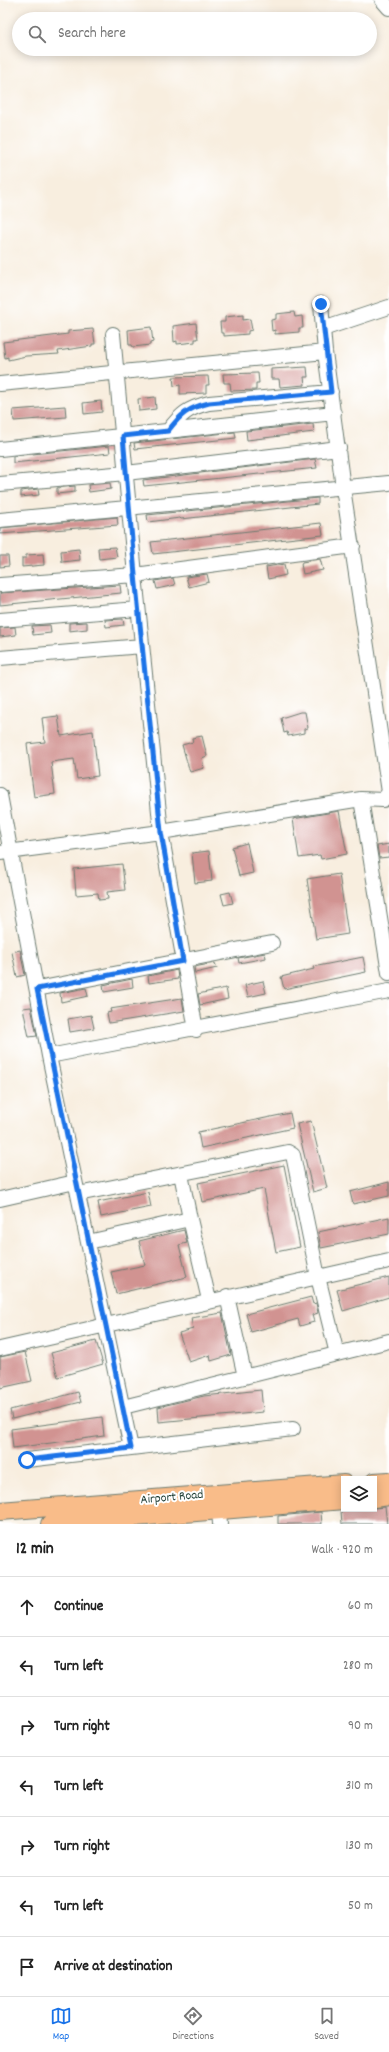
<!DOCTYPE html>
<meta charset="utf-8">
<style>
body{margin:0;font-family:Dekko,sans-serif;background:#f2f2f2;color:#222}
.controls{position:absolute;right:12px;bottom:12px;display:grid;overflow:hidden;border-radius:0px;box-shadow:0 2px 10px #0003}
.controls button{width:36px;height:36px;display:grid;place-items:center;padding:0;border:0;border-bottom:1px solid #e0e0e0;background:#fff;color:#222;font:20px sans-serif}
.stop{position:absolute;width:12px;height:12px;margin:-9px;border:3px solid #1a73e8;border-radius:50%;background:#fff}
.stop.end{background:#1a73e8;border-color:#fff;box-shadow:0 1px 4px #0008}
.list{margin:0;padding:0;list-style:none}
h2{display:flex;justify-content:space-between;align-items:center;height:52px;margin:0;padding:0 16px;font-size:17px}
h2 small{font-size:13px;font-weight:400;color:#767676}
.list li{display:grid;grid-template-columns:26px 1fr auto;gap:12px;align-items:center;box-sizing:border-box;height:60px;padding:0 16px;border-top:1px solid #e0e0e0}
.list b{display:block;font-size:15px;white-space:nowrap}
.list em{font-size:13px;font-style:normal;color:#767676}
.icon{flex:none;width:22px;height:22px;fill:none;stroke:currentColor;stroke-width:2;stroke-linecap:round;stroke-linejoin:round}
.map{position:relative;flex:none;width:389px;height:1524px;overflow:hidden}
.search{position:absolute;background:#fff;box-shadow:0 2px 10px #0003;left:12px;right:12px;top:12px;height:44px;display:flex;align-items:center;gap:10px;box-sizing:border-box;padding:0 14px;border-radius:22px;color:#767676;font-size:15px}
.sheet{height:472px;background:#fff}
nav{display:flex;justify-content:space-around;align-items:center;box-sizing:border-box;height:56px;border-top:1px solid #e0e0e0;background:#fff;font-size:11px;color:#767676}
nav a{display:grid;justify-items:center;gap:2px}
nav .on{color:#1a73e8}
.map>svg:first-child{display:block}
</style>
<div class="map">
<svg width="389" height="1524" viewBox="0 0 389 1524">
<rect width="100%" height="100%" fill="#fff"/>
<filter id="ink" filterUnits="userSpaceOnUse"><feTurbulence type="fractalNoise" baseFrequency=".025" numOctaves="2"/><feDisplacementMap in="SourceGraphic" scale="8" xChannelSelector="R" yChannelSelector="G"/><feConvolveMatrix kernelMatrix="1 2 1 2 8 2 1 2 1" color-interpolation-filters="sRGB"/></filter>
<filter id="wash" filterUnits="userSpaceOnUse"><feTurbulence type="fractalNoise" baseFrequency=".012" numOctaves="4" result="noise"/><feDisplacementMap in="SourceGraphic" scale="16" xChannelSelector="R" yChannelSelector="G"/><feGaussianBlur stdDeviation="0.9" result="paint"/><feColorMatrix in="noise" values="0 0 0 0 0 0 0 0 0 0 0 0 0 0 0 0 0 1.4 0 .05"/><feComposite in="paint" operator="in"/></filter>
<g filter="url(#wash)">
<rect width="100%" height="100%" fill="#f8eedf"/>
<g id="blocks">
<!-- building -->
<path fill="#d19391" d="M294,312l1,5 7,-1 1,12h-4v4l-24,2v-4l-3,1 -1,-11 5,-1v-5z
M243,315v5l7,-1 2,11 -4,1v3l-24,2v-3h-3l-1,-11h5v-5z
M196,323l2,16h-3v3l-18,2v-3l-3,1 -1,-16z
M151,327l2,15 -3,1v2l-17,2 -1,-2h-3l-1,-15z
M93,329l2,15h-3v2l-34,5 1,3 -33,2 -18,4v-3l-3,1 -2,-16 65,-8v-3z
M307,367l1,10h-4l1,8 -25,2 -1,-8h-8v-10z
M258,373l1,10h-3v7l-25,1 -1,-8h-6l-1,-9z
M208,376l1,9h-3v8l-26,1v-9l-6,1 -1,-9z
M155,397l1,12 -17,2 -1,-12z
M101,401l1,11 -18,2 -1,-11z
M65,406l1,11 -52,4 -1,-11z
M313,424l1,8 -67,8 -1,-9z
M235,432l1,6 -101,11 -1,-6z
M109,446l1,7 -97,10v-7z
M315,459l2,9 -173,18 -1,-6z
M110,483l1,6 -22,3 -1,-7z
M75,486v6l-18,2v-6z
M38,489l1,6 -18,2v-6z
M318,498v6l-137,15 -1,-1 -32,4 -1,-7z
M117,517l1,8 -118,9v-6z
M321,523l2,12 -27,3 -143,16 -2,-12z
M115,547l2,10 -18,2 -1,-11z
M79,549l1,11 -18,2 -1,-11z
M43,554l1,11 -22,2v-9h4v-3z
M0,556h8l1,10 -9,1z
M320,559l3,11 -20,4 -2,-10 1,-2z
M284,564l2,11 -18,4 -2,-12z
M207,574l2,8 -20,5 -3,-10z
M173,578l2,7 -18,4 -2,-8z
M120,585l1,8 -121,12v-12z
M123,619l1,6 -18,2 -1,-7z
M87,622v7l-18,2v-8z
M50,625l1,8 -18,2 -1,-9z
M15,627l1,8 -16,2v-9z
M300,712h5l3,16 -4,1v4l-16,3 -1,-4 -3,1 -3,-15z
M58,716l3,20 32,-5 5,45 -21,3 -3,-20 -23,3 4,32 -21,3 -7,-53 18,-2 -3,-24z
M202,736l5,20 -5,2 2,10 -14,4 -8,-27 11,-3 -1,-4z
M339,811l8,43 -26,5 -1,-4 -21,3 -6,-39z
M247,843l6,30 -14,3 -7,-29z
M389,844v13l-10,1 -2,-12z
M209,851l3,30 -17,2 -3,-30z
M122,864l3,26 -18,2 1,7 -9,1 -1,-7 -22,2 -2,-26z
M339,874l9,60 -32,5 -9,-60z
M230,892l3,11 -9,2 -3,-11z
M20,950l5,25 -8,2 -5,-25z
M265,953l1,5 -27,5 -1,-5z
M363,957l3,15 -82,17 -3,-12 33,-8 -1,-2z
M215,963l2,5 -22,5 -1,-6z
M177,970l1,9 -29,4 -1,-7z
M132,979l1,8 -29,5 -1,-7z
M263,981l3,12 -18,4 -3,-12z
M86,988l2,8 -27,6 -1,-9z
M226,988l2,11 -28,6 -2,-11z
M182,998l2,13 -75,12 -2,-10 4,-1 -1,-3z
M31,1007l6,29 -8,1 -6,-29z
M91,1015l3,13 -24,4 -2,-13z
M290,1113l3,15 -92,20 -3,-16z
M311,1121l16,67 -14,4 -16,-68z
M284,1165l16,82 -24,5 -12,-63 -62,13 -4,-19z
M389,1182v14l-36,8 -3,-12z
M148,1192l3,15 -50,10 -3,-15z
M389,1217v17l-68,14 -3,-16z
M184,1230l3,13 -8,2 8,32 -71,17 -5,-22 34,-7 -6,-24z
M389,1277v20l-46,14 -6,-21z
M311,1297l2,7 3,-1 2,10 -6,2 2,7 -14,4 -2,-7 -47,13 -5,-18z
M222,1313l9,42 -20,6 -1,-6 -21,7 -10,-29 14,-4 -2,-11z
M96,1341l7,23 -45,13 -7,-24z
M25,1352l7,29 -32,7v-31z
M261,1390l2,22 -104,10 -1,-15 46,-11z
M78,1392l3,10 -69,17 -2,-9z
M102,1417l2,19 -91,12 -2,-19z
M385,1507l2,17h-45l-1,-13z
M321,1512l1,12h-44v-8z"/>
</g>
</g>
<g filter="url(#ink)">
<use href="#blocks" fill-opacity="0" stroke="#6b7b70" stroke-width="1"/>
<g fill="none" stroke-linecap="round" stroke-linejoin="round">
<!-- minor casing -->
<g stroke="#6b7b70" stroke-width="16">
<path id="minor" d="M382,0l7,8
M321,304l4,48 18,136 46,304 -6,8 -22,-1
M323,329l66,-22
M0,384l325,-32
M168,431c13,-17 20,-23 41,-28l122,-11
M0,449l334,-36
M0,484l126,-11 213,-25
M0,520l389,-37
M0,585l135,-10 218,-29
M0,620l138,-11
M0,658l142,-12
M0,795l49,261 82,392 162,-19
M0,853l161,-21 -26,-257 -22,-241
M37,989l235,-46
M196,1030l-35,-198 200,-33 28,174
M49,1056l340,-65
M181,1174l9,45
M78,1194l210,-42 5,3 25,122 19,77
M0,1199l75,-17
M88,1242l102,-23 19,81
M227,1296l18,81
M0,1349l389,-88
M123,1407l266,-66
M27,1460l104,-12
M219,1510l1,14"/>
</g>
<!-- major casing -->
<g stroke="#6b7b70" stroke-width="20">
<path id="major" d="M374,1482l15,-1
M374,1498l15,-2
M0,1511l344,-27
M50,1524l294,-24"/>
</g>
<!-- minor -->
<use href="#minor" stroke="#fff" stroke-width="14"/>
<!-- major -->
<use href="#major" stroke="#f9bc89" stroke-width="18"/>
</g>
</g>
<g fill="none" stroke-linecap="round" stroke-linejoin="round" filter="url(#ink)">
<!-- route -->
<path stroke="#1a73e8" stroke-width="5" d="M27,1460l104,-12 -94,-459 146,-28 -22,-129 -26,-257 -12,-139 45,-5c13,-17 20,-23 41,-28l122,-11 -10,-88"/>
</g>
<g text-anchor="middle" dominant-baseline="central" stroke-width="4" stroke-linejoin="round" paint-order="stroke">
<!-- street labels -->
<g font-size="13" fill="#1f3d34" stroke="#fff">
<text transform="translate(172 1498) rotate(-5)">Airport Road</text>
</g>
</g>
</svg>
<div class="controls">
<button><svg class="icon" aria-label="layers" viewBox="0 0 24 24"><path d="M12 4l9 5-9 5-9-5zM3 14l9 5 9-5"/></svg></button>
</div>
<div class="stop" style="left:27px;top:1460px"></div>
<div class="stop end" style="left:321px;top:304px"></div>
<div class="search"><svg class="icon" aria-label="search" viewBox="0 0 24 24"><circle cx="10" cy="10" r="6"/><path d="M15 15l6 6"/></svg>Search here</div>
</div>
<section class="sheet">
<h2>12 min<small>Walk · 920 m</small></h2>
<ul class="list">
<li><svg class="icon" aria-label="ahead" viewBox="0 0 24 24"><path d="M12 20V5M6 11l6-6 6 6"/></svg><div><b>Continue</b></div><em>60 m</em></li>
<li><svg class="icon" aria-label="left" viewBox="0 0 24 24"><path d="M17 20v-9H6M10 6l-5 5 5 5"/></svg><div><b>Turn left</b></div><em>280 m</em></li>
<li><svg class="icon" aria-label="right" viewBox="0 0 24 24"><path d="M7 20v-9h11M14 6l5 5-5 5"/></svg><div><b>Turn right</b></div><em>90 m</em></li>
<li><svg class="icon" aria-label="left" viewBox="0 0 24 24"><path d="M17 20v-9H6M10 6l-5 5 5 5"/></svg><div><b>Turn left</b></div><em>310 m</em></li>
<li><svg class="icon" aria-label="right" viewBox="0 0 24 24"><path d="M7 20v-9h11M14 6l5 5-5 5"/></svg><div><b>Turn right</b></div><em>130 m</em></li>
<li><svg class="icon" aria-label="left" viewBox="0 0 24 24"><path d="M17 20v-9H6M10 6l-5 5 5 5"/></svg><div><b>Turn left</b></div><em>50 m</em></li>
<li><svg class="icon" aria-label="arrive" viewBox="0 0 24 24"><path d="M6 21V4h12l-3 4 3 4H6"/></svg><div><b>Arrive at destination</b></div></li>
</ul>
</section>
<nav>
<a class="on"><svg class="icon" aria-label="map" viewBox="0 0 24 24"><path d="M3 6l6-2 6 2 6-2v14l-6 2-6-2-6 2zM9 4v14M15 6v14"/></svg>Map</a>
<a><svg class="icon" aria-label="directions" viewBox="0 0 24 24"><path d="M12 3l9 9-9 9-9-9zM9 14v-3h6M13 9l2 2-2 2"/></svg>Directions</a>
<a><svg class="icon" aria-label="saved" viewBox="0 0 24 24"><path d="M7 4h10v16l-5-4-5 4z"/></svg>Saved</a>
</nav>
